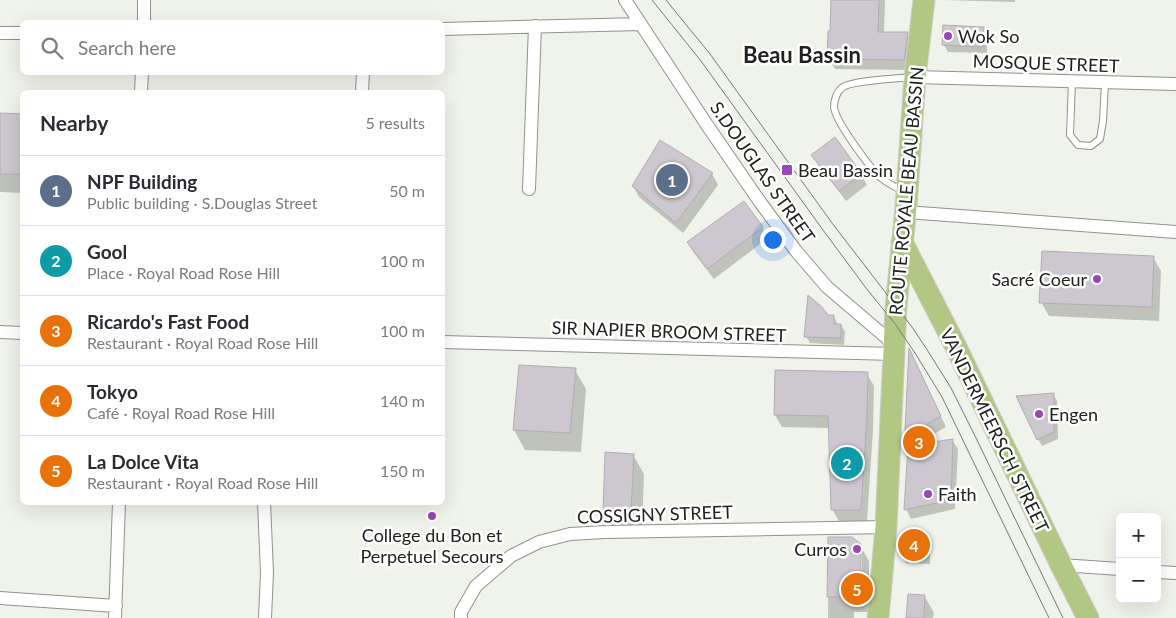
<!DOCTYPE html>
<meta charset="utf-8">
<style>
body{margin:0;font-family:Lato,sans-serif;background:#f7f7f7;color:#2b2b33}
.controls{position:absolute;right:15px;bottom:15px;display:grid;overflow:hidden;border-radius:8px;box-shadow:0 5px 20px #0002}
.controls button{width:45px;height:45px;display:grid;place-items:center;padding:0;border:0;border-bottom:1px solid #e1e1e2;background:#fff;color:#2b2b33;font:25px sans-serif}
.you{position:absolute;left:772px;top:239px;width:18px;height:18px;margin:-12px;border:4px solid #fff;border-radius:50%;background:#1a73e8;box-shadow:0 0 0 8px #1a73e833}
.badge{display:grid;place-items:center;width:32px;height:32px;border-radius:50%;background:#b45309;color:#fff;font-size:16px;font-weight:700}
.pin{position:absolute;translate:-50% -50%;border:2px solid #fff;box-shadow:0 1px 5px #0006}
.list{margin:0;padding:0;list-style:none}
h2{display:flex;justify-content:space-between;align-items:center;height:65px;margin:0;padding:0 20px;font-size:21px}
h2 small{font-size:16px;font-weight:400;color:#7c7c81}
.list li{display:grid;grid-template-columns:32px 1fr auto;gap:15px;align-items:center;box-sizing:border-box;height:70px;padding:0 20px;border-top:1px solid #e1e1e2}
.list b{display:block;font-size:19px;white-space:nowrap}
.list p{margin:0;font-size:16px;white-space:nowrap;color:#7c7c81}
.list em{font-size:16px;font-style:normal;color:#7c7c81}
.icon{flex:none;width:28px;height:28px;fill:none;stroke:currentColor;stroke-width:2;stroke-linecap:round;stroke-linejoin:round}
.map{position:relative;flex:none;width:1176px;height:618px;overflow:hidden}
.search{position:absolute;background:#fff;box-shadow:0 5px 20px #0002;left:20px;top:20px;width:425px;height:55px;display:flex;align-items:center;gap:12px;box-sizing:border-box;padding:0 18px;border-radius:8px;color:#7c7c81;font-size:19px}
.panel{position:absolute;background:#fff;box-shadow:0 5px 20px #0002;left:20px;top:90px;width:425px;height:415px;border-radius:8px}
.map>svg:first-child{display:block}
</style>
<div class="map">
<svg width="1176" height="618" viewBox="0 0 1176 618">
<rect width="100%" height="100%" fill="#f0f3eb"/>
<!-- shadow -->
<path fill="#0003" fill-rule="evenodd" d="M832,0h53l-1,33 23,1 6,10 -3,26 -75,-1 -6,-11z
M944,0h71v2z
M983,28l4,7v18l-39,-1 -4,-7z
M0,114l22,1v78l-22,-1z
M835,139l26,36 6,10 -21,16 -27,-36 -6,-10z
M712,174l6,11 -35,48 -44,-36 -6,-11z
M762,227l6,11 -54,41 -20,-26 -6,-10z
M1153,257l8,14 -2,50 -110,-5 -8,-14z
M442,275l3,4 -3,34z
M827,316l7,1 4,8h3l4,7 -1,13 -34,-2 -4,-7z
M910,352l36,75 -24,14h-10l-6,-11z
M521,366l54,4 11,19 -5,63 -56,-2 -11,-20z
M867,374l7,12 -1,44 -6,91h-28l-7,-12 -2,-81 -48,-1 -7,-12z
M1053,394l4,7 1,38 -16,7 -4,-7z
M952,440l6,9 -3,60 -44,10 -5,-10z
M633,455l11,19 -2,57h-27l-11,-19z
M926,535l4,7v22l-24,-1 -4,-7z
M829,538l31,7 9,16v51h-15v6h-26zM860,552h2v51h-3z
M925,597l9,16 -1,5h-25z"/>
<!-- building -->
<path fill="#cdc8cf" stroke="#b2adb4" d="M831,0h48l-1,32h30l-4,28 -77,-1 1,-28h2z
M943,25l41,2 -1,20 -41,-2z
M0,113l22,1v60h-22z
M835,137l27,37 -23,17 -28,-36z
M660,140l53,33 -37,50 -44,-37z
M744,201l19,26 -56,42 -20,-27z
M1042,251l112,5 -2,51 -113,-4z
M808,295l14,12 6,8h6v9h7v14l-37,-1z
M909,348l32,68 -26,15h-10z
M519,365l57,3 -6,65 -57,-3z
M775,370l93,2 -1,45 -6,93h-30l-3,-94 -54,-1z
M1054,393v39l-17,8 -21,-44z
M953,439l-2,61 -47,10 4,-64z
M605,452l29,2 -3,58h-28z
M901,533h26v24h-26z
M828,537h24l9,7v53h-34z
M908,594l17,1 -1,23h-18z"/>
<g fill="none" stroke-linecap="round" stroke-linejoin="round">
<!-- lane casing -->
<g stroke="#90938b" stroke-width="8">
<path id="lane" d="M1072,81l-2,54 8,10 13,1 9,-7 3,-18 2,-39
M904,192c-8,-5 -17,-9 -23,-14 -11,-10 -46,-57 -47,-71 0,-7 3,-16 9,-20 11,-7 54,-8 69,-10"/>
</g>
<!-- street casing -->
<g stroke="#90938b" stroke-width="14">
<path id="street" d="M625,0l82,125 53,77 36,49 31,36 68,58
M144,22v-22
M442,29l199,-5
M0,33h22
M915,77l261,7
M141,92l1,-20
M362,92l1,-20
M529,189l6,-163
M906,212l270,20
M0,332l22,1
M442,342l452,12
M264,502l3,71 -2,45
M1061,565l59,4
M1157,572l19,1
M0,598l116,8
M115,618l4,-116
M461,618v-6l15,-26 35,-30 28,-14 31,-8 35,-2 281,-5"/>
</g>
<!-- primary casing -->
<g stroke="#cecece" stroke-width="23">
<path id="primary" d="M902,242l53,103 106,220 27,53
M878,618l8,-91 10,-220 10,-100 9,-130 9,-77"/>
</g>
<!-- lane -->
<use href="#lane" stroke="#fff" stroke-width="6"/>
<!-- street -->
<use href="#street" stroke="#fff" stroke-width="12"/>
<!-- primary -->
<use href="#primary" stroke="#b2c783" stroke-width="21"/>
<!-- tram -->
<path stroke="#787a75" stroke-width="1" d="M652,0l49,61 122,169 43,58 30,37 19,28 27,44 107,221
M666,0l44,54 122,169 80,104 14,21 25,40 26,52 86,178"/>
</g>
<!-- markers -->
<g fill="#9947b6" stroke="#fff" stroke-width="2">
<circle cx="948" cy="36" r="5"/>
<rect x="781" y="164" width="12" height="12" rx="2.5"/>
<circle cx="1097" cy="279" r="5"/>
<circle cx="1039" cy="414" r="5"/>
<circle cx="928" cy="494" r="5"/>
<circle cx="432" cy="516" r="5"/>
<circle cx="857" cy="549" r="5"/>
</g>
<g text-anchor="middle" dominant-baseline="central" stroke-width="5" stroke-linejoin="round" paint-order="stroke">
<!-- poi labels -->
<g font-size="18" fill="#21221f" stroke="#fff" text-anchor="start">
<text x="958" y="36">Wok So</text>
<text x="798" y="170">Beau Bassin</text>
<text x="1087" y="279" text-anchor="end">Sacré Coeur</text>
<text x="1049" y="414">Engen</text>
<text x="938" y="494">Faith</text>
<text x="432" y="535" text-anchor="middle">College du Bon et<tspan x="432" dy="21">Perpetuel Secours</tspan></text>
<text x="847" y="549" text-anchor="end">Curros</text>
</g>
<!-- street labels -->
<g font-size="18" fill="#21221f" stroke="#fff">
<text transform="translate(1046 63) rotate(2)">MOSQUE STREET</text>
<text transform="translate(763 172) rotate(55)">S.DOUGLAS STREET</text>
<text transform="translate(906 191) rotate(-85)">ROUTE ROYALE BEAU BASSIN</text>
<text transform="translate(669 331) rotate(2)">SIR NAPIER BROOM STREET</text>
<text transform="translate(995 430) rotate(64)">VANDERMEERSCH STREET</text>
<text transform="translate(655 514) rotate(-2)">COSSIGNY STREET</text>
</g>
<!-- district labels -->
<g font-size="22" font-weight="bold" fill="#21221f" stroke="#fff">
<text x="802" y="54">Beau Bassin</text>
</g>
</g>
</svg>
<div class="controls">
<button>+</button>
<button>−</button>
</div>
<div class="you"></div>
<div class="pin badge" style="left:672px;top:180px;background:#5c6f8a">1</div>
<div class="pin badge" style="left:847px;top:463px;background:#0f9aa8">2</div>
<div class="pin badge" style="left:919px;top:442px;background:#e8710a">3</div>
<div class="pin badge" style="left:914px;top:545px;background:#e8710a">4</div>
<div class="pin badge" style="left:857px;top:589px;background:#e8710a">5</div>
<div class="search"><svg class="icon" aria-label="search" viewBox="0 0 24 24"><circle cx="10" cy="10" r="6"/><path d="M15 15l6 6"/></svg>Search here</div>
<section class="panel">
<h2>Nearby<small>5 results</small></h2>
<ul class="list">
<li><span class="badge" style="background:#5c6f8a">1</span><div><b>NPF Building</b><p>Public building · S.Douglas Street</p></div><em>50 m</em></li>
<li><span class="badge" style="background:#0f9aa8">2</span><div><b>Gool</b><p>Place · Royal Road Rose Hill</p></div><em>100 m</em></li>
<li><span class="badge" style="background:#e8710a">3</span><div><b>Ricardo's Fast Food</b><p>Restaurant · Royal Road Rose Hill</p></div><em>100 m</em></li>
<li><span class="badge" style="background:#e8710a">4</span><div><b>Tokyo</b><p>Café · Royal Road Rose Hill</p></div><em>140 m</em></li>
<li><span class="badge" style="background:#e8710a">5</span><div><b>La Dolce Vita</b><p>Restaurant · Royal Road Rose Hill</p></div><em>150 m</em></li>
</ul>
</section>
</div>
